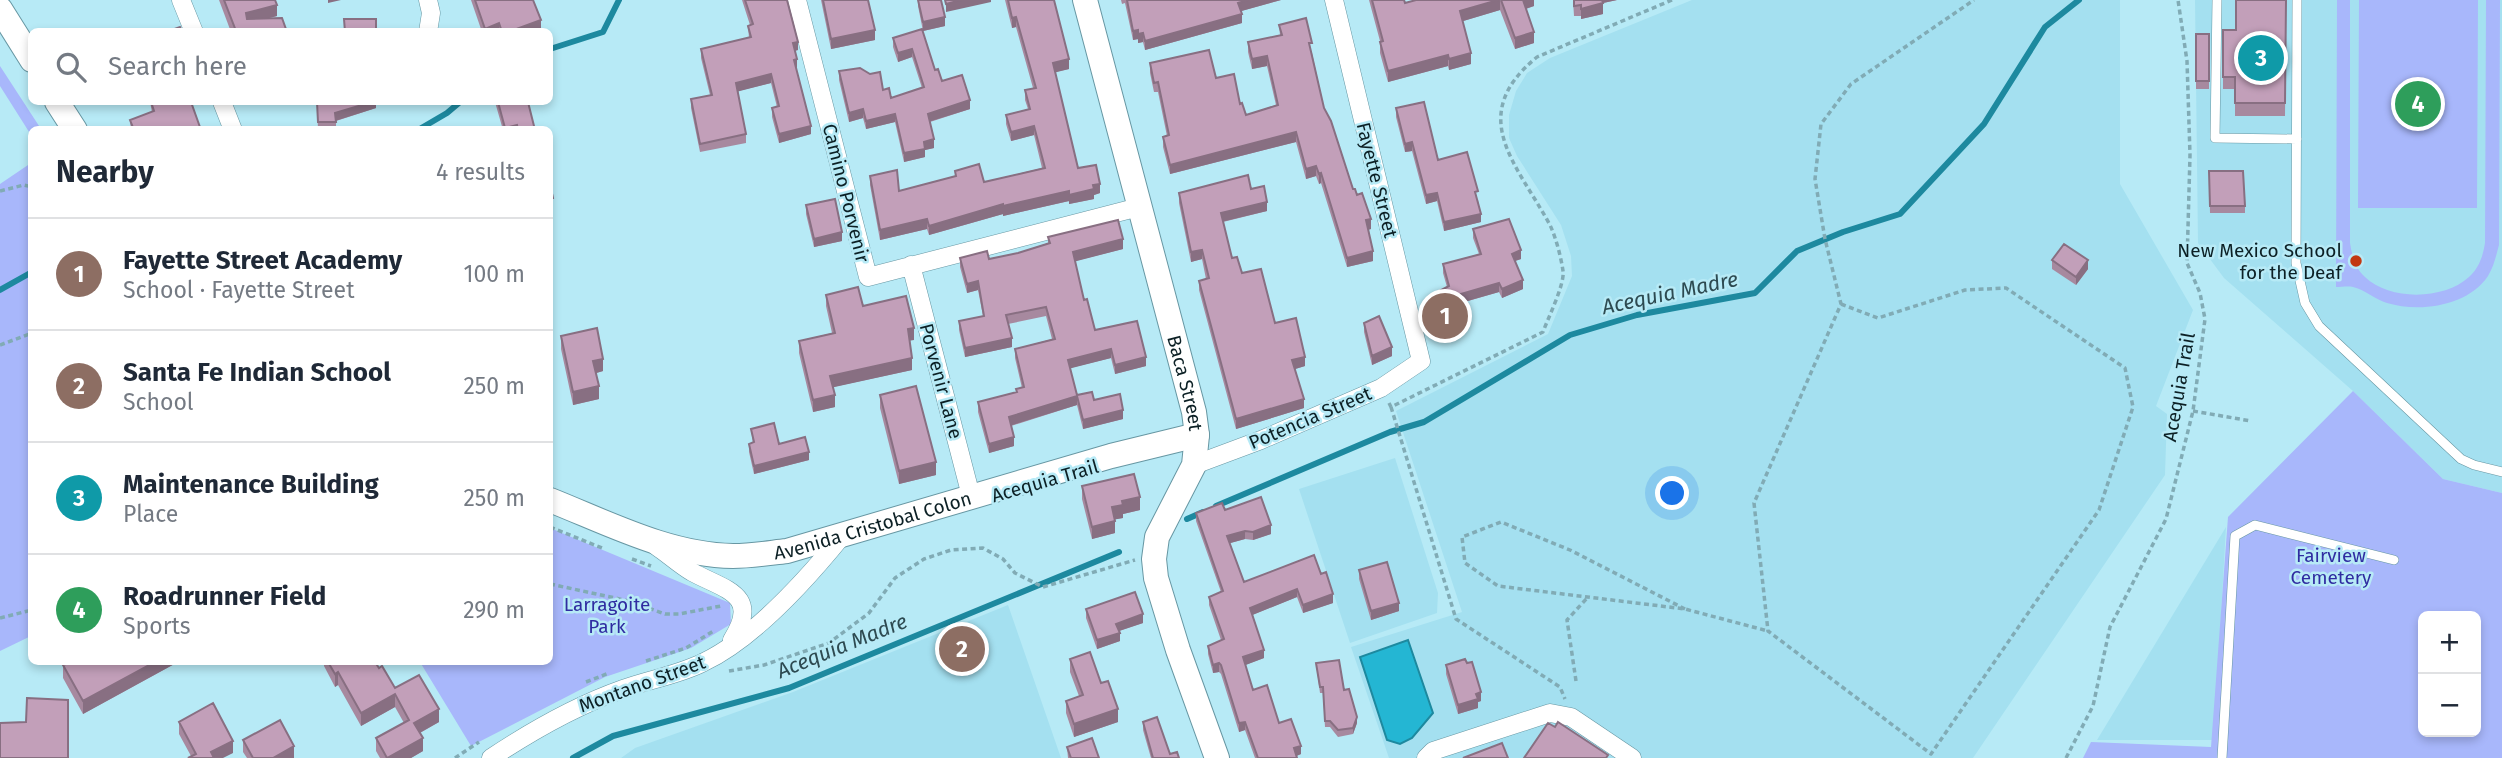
<!DOCTYPE html>
<meta charset="utf-8">
<style>
body{margin:0;font-family:"Fira Sans",sans-serif;background:#f6f6f7;color:#1f2937}
.controls{position:absolute;right:21px;bottom:21px;display:grid;overflow:hidden;border-radius:10px;box-shadow:0 4px 10px #0003}
.controls button{width:63px;height:63px;display:grid;place-items:center;padding:0;border:0;border-bottom:2px solid #e0e1e3;background:#fff;color:#1f2937;font:35px sans-serif}
.you{position:absolute;left:1673px;top:494px;width:24px;height:24px;margin:-18px;border:5px solid #fff;border-radius:50%;background:#1a73e8;box-shadow:0 0 0 10px #1a73e833}
.badge{display:grid;place-items:center;width:46px;height:46px;border-radius:50%;background:#111827;color:#fff;font-size:23px;font-weight:700}
.pin{position:absolute;translate:-50% -50%;border:4px solid #fff;box-shadow:0 2px 7px #0006}
.list{margin:0;padding:0;list-style:none}
h2{display:flex;justify-content:space-between;align-items:center;height:91px;margin:0;padding:0 28px;font-size:30px}
h2 small{font-size:23px;font-weight:400;color:#747a83}
.list li{display:grid;grid-template-columns:46px 1fr auto;gap:21px;align-items:center;box-sizing:border-box;height:112px;padding:0 28px;border-top:2px solid #e0e1e3}
.list b{display:block;font-size:26px;white-space:nowrap}
.list p{margin:0;font-size:23px;white-space:nowrap;color:#747a83}
.list em{font-size:23px;font-style:normal;color:#747a83}
.icon{flex:none;width:38px;height:38px;fill:none;stroke:currentColor;stroke-width:2;stroke-linecap:round;stroke-linejoin:round}
.map{position:relative;flex:none;width:2502px;height:758px;overflow:hidden}
.search{position:absolute;background:#fff;box-shadow:0 4px 10px #0003;left:28px;top:28px;width:525px;height:77px;display:flex;align-items:center;gap:18px;box-sizing:border-box;padding:0 24px;border-radius:10px;color:#747a83;font-size:26px}
.panel{position:absolute;background:#fff;box-shadow:0 4px 10px #0003;left:28px;top:126px;width:525px;height:539px;border-radius:10px}
.map>svg:first-child{display:block}
</style>
<div class="map">
<svg width="2502" height="758" viewBox="0 0 2502 758">
<rect width="100%" height="100%" fill="#b7eaf6"/>
<!-- built -->
<path fill="#a4e0f0" d="M1692,0h428v184l73,126 -37,96 11,8 -2,61 -192,283h-584l-38,-111 111,-35 -66,-201 152,-77 24,-58 -1,-20 -10,-31 -44,-69 -8,-18v-23l7,-24 11,-18 23,-15z
M2195,0h307v493l-59,-14 -90,-88 -129,-113 -26,-35z
M1395,458l43,135 -1,20 -87,30 -51,-154z
M2226,527l-12,213h-117z
M1008,605l53,153h-440l14,-10 158,-56z"/>
<!-- green -->
<path fill="#a8b7fb" fill-rule="evenodd" d="M2337,0h13v243c2,13 5,25 15,34 25,24 79,23 104,0 10,-9 14,-21 16,-34l1,-243h14l-1,245c-3,11 -5,21 -11,31 -20,30 -68,37 -101,27 -11,-3 -23,-14 -34,-16 -5,-1 -12,0 -17,0z
M2359,0h119l-1,208h-119z
M0,66l41,63 -9,1 -1,5 -31,-49z
M31,163v473l-31,15v-467z
M2353,391l90,88 59,14v265h-419l8,-16 120,5 17,-230zM2423,616h53v116h-53z
M550,528l180,75 1,21 -40,24 -86,29 -134,69 -51,-84h130z"/>
<!-- water -->
<path fill="#24b6d3" stroke="#1d899f" stroke-width="2" d="M1408,640l25,73 -21,25 -12,6 -13,-4 -27,-83z"/>
<g fill="none" stroke-linecap="round" stroke-linejoin="round">
<!-- stream -->
<path stroke="#1d899f" stroke-width="6" d="M550,49l53,-17 16,-32
M418,130l29,-17 13,-11
M0,290l32,-18
M1216,506l174,-74 34,-10 146,-87 67,-20 118,-22 42,-42 46,-19 57,-18 84,-90 61,-97 34,-27
M1187,519l16,-7
M573,758l40,-22 176,-48 330,-136"/>
<!-- lane casing -->
<g stroke="#6797a3" stroke-width="10">
<path id="lane" d="M2217,0l-2,138 82,1
M2297,0l-1,263 9,40 14,23 142,133 13,6 28,7
M2222,758l13,-222 20,-11 139,35"/>
</g>
<!-- street casing -->
<g stroke="#6797a3" stroke-width="19">
<path id="street" d="M181,0l13,32
M428,0l3,13 -3,19
M797,0l71,277 271,-70
M222,102l11,28
M911,265l60,231
M1194,465l67,-25 120,-52 40,-27 -87,-361
M656,546c12,8 24,19 36,26 33,18 69,22 40,68
M491,758c42,-28 84,-52 132,-69 27,-10 56,-14 81,-27 50,-24 103,-83 138,-126
M1426,758l7,-7 117,-38 21,4 61,41"/>
</g>
<!-- secondary casing -->
<g stroke="#6797a3" stroke-width="26">
<g id="secondary">
<path id="s1" d="M1085,0l109,412 3,23 -3,30 -37,72 -3,22 2,19 22,72 39,108"/>
<path d="M0,9l32,51"/>
<path d="M57,102l18,28"/>
<path id="s2" d="M550,500c58,23 119,55 183,56 18,0 36,-3 54,-5l324,-95 86,-21"/>
</g>
</g>
<!-- path -->
<path stroke="#81abb5" stroke-width="3.5" stroke-dasharray="5 3.5" stroke-linecap="butt" d="M0,191l24,-6 8,2
M1841,304l37,14 87,-28 41,-2 119,80 8,39 -34,103 -168,244 -163,-123 -14,-128 87,-199 -16,-65 -10,-60 6,-55 30,-40 123,-84
M0,345l32,-12
M1389,403l2,4 152,-75c5,-14 22,-48 20,-61 -2,-14 -7,-33 -13,-46 -33,-61 -85,-109 -13,-168l135,-57
M1391,407l65,212 104,68 5,12
M2193,411l58,10
M550,527l52,21
M632,559l19,7
M550,584l79,17 36,13h14l42,-8
M1685,609l-115,-59 -69,-28 -39,15 3,26 33,23 187,23 83,22
M0,618l32,-8
M646,661l40,-13 29,-18
M729,671l35,-6 65,-22 40,-30 26,-35 29,-19 27,-9 32,-2 20,11 12,14 28,14 92,-27
M1576,681l-9,-61 21,-23
M586,682l23,-9
M455,758l24,-16
M2066,758l27,-52 17,-79 56,-108 27,-108 12,-92 -5,-26 -13,-30 3,-108 -3,-94 -9,-61"/>
<!-- lane -->
<use href="#lane" stroke="#fff" stroke-width="9"/>
<!-- street -->
<use href="#street" stroke="#fff" stroke-width="18"/>
<!-- secondary -->
<use href="#secondary" stroke="#fff" stroke-width="24"/>
</g>
<!-- wall -->
<path fill="#a7899f" d="M219,0h56l2,16 -8,2 18,14h-56z
M471,0h62l8,31 -3,1h-56z
M742,0h45l11,50 -3,1 2,16 -1,1 15,66 -32,9 -7,-26v-9l5,-1 -6,-24 -33,8 8,43v9l-46,9 -9,-44v-9l19,-4 -9,-37v-9l48,-11 -1,-12 2,-1z
M821,0h47l7,40 -44,9z
M918,0h23l4,26 -22,5 -5,-25z
M1005,0h49l15,69 -14,3 23,96 22,25 -6,2v4l-25,5v-3l-66,15v-2l-74,21 -2,-6 -47,11 -10,-55v-9l29,15 56,-15v-5l29,11 58,-14 -8,-33 -23,6 -5,-17v-9l22,-6 -3,-9v-10l8,-2 -17,-61 -4,1z
M1121,0h160l-40,11 1,12 -97,27 -2,-8 -5,1v-4l-5,1 -8,-37 -3,1z
M1369,0h35l1,3 129,-3v6l-8,3 8,34 -19,6 -15,-39 -37,11 8,43 -22,6 -1,-4 -60,16 -8,-29v-12z
M1573,0h44l-14,3v11l-22,5v-3h-7z
M2286,0l-1,116h-50v-27h-12v-12l13,-47z
M1279,25l33,28 12,55 29,81 18,40 -3,1 5,31 -26,6 -26,-84 -2,1 -3,-8 -10,3 -10,-37 -126,32 -7,-27v-10l4,-1 -9,-44h-4l-4,-19v-10l66,15 24,26 6,11 30,-10 -9,-39 -15,3 -4,-17v-10l32,-7z
M922,29l13,41 7,11 28,28 -40,13 4,26 -9,2v7l-21,5 -9,-40 -29,7 -3,-11 -14,4 -10,-42v-9l52,27 31,-10 -10,-31 -14,5 -5,-15v-9z
M2196,34h13v55h-13z
M150,102l51,28h-70l-1,-10 22,-8z
M317,102h59v6l-40,13v8l-18,1z
M495,102h33l7,28h-32z
M1396,108l42,52 40,40 3,22 -37,9 -7,-30 -11,3 -14,-53 -7,1 -9,-35z
M2209,171l36,35v7h-35z
M1251,189l16,22 -44,11 9,36 73,108 -10,3 9,39 -68,21 -37,-139v-9l7,-2 -4,-20 -11,3 -12,-59v-10z
M806,205l36,36 -28,6 -8,-33z
M1473,229l48,30 -6,2 8,28 -21,9 -3,-6 -38,11 6,17 -22,14 -14,-21 1,-18 15,-8 -4,-14v-9l36,-10 -6,-16z
M1048,237l75,12 -48,12 9,39 11,30 51,36 -31,8 -4,-16 -41,10 7,27 17,5 29,19 -40,10 -6,-24 -66,21 3,20 -25,7 -11,-41v-10l38,-10v-3l6,-1 -7,-30v-9l37,-10 -6,-23 -38,8 4,23 -47,10 -6,-27v-9l24,-5 -5,-26 -11,3 -7,-26v-9l29,1 29,-6 30,-10z
M2052,260l36,9 -12,16 -24,-16z
M826,295l37,11 51,34h-4l2,30 -79,17 2,20 -22,5 -14,-59v-12l33,-8 -6,-27z
M1364,323l28,33 -20,9 -8,-33z
M561,336l42,35 -7,2 3,26 -26,6 -12,-56z
M880,395l56,80 -37,9 -19,-76z
M751,429l28,15 30,16 -55,14 -5,-22v-8l4,-1z
M1082,486l58,24 -17,4v4l-8,1v14l-23,6 -10,-40z
M1196,513l75,21 -18,6 -8,-1 -15,4 14,39 77,-8 12,29 -30,10 -6,-16 -45,18 12,43 -19,7 8,25 26,33 22,31 -5,2 1,2h-42l-10,-28 -6,2 -18,-58 -2,-2 -6,1 -5,-19v-8l13,-6 -12,-35v-8l12,-5 -25,-71z
M1359,570l40,41 -28,9 -12,-41z
M1086,609l57,14 -24,8 1,10 -23,8 -11,-31z
M1070,659l31,24 17,39 -44,15 -8,-24v-12l13,-5 -9,-24z
M71,662h107l-95,52 -20,-36v-13z
M324,662h51l4,6 16,20 44,34 -19,11 3,18 -12,7h-31l-4,-7v-13l28,-15 -9,-16 -34,19 -23,-41 -3,2 -11,-21z
M1316,663l28,27 13,33 -4,11 -15,3 -8,-10h-5l-2,-34h-3z
M1467,663l14,38 -3,1v6l-20,6 -12,-40v-9z
M179,722l54,31 -42,3 -12,-22z
M1143,722l27,32 9,4h-28l-8,-28z
M243,740l51,18h-47l-4,-6z
M1067,747l32,11h-31z"/>
<!-- shaded-wall -->
<path fill="#886f82" d="M328,0h13l-13,3z
M961,0h30v2l-45,10v-8z
M1248,0h33l-43,12v-9z
M1498,0h2v10l-40,12v-11z
M1522,0h12v6l-12,4z
M1601,0h16l-14,3v11l-22,5v-10z
M277,5v11l-31,8v-11z
M1242,14v9l-97,27v-9z
M945,17v9l-22,5v-9z
M1016,17v10l-4,1v-10z
M541,20v11l-3,1h-30z
M499,23v9h-14v-3z
M875,30v10l-44,9v-10z
M1138,30v9l-5,1v-9z
M1534,32v11l-19,6v-11z
M1143,33v9l-5,1v-9z
M798,42v8l-5,1v-8z
M912,49v8l-14,5v-9z
M1471,53v11l-22,6v-11z
M1448,55v11l-60,16v-11z
M1267,56v10l-15,3v-10z
M797,59v8l-3,1v-8z
M1069,59v10l-16,4v-10z
M771,74v9l-35,9v-9z
M970,100v9l-42,13v-8z
M372,102h4v6l-41,13v-8z
M863,109v9l-14,4v-9z
M895,114v8l-29,7v-8z
M517,125v5h-12v-2z
M811,126v8l-32,9v-9z
M1034,126v9l-23,6v-9z
M1296,132v10l-126,32v-9z
M934,139v9l-9,2v7l-21,5v-9l20,-11z
M1412,142v9l-7,1v-8z
M1316,166v10l-10,3v-10z
M1321,173v10l-2,1v-10z
M1100,184v9l-6,2v4l-25,5v-9l24,-10z
M1069,191v10l-66,15v-10z
M1437,193v8l-11,3v-9z
M553,198v9l-3,1v-9z
M1267,202v9l-46,11v-9z
M1003,204v10l-74,21v-9z
M1481,214v8l-37,9v-9z
M927,219v10l-47,11v-10z
M1371,219v10l-5,1v-10z
M842,232v9l-28,6v-8z
M1123,239v10l-50,13v-10z
M1202,250v9l-11,3v-10z
M1521,250v9l-9,3v-8z
M1373,251v10l-26,6v-9z
M2088,260v9l-12,16v-8z
M1523,280v9l-21,9v-9z
M978,281v9l-11,3v-9z
M1499,283v9l-42,12v-9z
M1467,312v8l-22,14v-8z
M914,328v12l-6,1v-12z
M1012,338v9l-47,10v-9z
M1392,347v9l-20,9v-9z
M1111,349v9l-43,11v-9z
M1146,357v9l-31,8v-9z
M1305,357v9l-13,4v-10z
M912,358v12l-82,18v-12z
M603,359v12l-10,3v-13z
M599,386v13l-26,6v-13z
M835,395v12l-22,5v-12z
M1077,396v9l-68,21v-9z
M1304,399v9l-68,21v-10z
M1123,410v9l-40,10v-9z
M1014,437v9l-25,7v-9z
M809,452v8l-55,14v-8z
M936,462v13l-37,9v-13z
M1140,497v13l-17,4v4l-11,2v-13l10,-6z
M1115,521v12l-23,6v-12z
M1271,525v9l-18,6v-8z
M1245,531v8l-18,5v-8z
M1297,589v8l-47,19v-8z
M1333,594v9l-30,10v-8z
M1399,603v8l-28,9v-9z
M1143,614v9l-27,9v-8z
M1120,633v8l-23,8v-9z
M1264,650v8l-21,8v-9z
M155,662h23l-95,52v-13z
M1219,663v9l-6,1v-8z
M338,672v13l-3,2v-13z
M1481,692v9l-3,1v6l-20,6v-9l18,-11z
M395,694v13l-34,19v-13z
M439,709v13l-25,14v-13z
M1118,709v13l-44,15v-13z
M1357,717v6l-4,11v-6z
M1245,722v8l-6,2v-9z
M423,738v13l-12,7h-23z
M233,741v12l-10,5h-12v-6z
M294,746v12h-21z
M1301,746v8l-7,3v-9z"/>
<!-- building -->
<path fill="#c29fb9" stroke="#886f82" stroke-width="2" d="M224,0h51l2,5 -31,8 1,6 35,-1 5,14h-53l2,-1z
M475,0h58l8,20 -33,12h-6l-3,-9 -14,6z
M745,0h42l11,42 -5,1 4,16 -3,1 17,66 -32,8 -7,-26 7,-2 -8,-32 -35,9 10,51 -46,10 -9,-45 21,-4 -11,-46 50,-12 -3,-11 5,-2z
M823,0h45l7,30 -44,9z
M918,0h23l4,17 -22,5z
M945,0h16l-15,4z
M1008,0h46l15,59 -16,4 25,105 18,-3 4,19 -7,1 1,4 -25,6v-4l-66,15v-2l-74,22 -2,-7 -47,11 -10,-54 27,-6 2,21 57,-15 -1,-5 24,-7 5,18 61,-14 -11,-42 -23,6 -5,-17 24,-6 -5,-19 11,-2 -20,-71 -4,1z
M1127,0h121l-10,3 4,11 -97,27 -2,-8 -5,1v-4l-5,1z
M1372,0h32l1,3 11,-3h82l-38,11 11,42 -22,6 -1,-4 -60,16 -8,-29 3,-1z
M1501,0h22l11,32 -19,6z
M1574,0h28l1,3 -22,6v-4l-7,1z
M2236,0h50l-1,103h-50v-26h-12v-47h13z
M1306,18l6,25h-3l15,65 7,13 22,68h2l2,6 5,-2 9,26 -5,1 7,31 -26,7 -26,-85 -2,1 -3,-8 -10,3 -10,-37 -126,33 -7,-28 6,-2 -11,-53 -4,1 -4,-20 59,-13 7,28 18,-4 6,30 2,-1 4,12 32,-10 -11,-49 -15,3 -4,-17 34,-7 -3,-10z
M344,19h32v13h-31z
M180,27l2,5h-16z
M922,29l13,41 3,-1 4,12 20,-6 8,25 -42,14 6,25 -10,3 1,7 -21,4 -9,-39 -29,7 -3,-12 -14,4 -10,-42 21,-3 10,6 10,-2 3,18 6,-2 2,10 33,-11 -12,-38 -14,4 -5,-15z
M2196,34h13v47h-13z
M151,102h40l10,28h-67l-4,-10 24,-9z
M317,102h55l-37,11 1,9h-18z
M498,102h30l7,28h-17l-1,-5 -12,3z
M1424,102l14,58 29,-8 11,39 -3,1 6,22 -37,8 -7,-29 -11,2 -14,-53 -7,2 -9,-36z
M2209,171h34l2,35h-35z
M1248,175l3,14 13,-3 3,16 -46,11 11,45 5,-1 5,16 19,-4 14,54 21,-5 9,39 -13,3 12,39 -68,20 -37,-138 10,-3 -7,-28 -11,2 -12,-59z
M550,184l3,14 -3,1z
M835,199l7,33 -28,7 -8,-34z
M1509,219l12,31 -9,4 11,26 -21,9 -3,-6 -42,12 10,17 -22,14 -14,-22 1,-9 17,-9 -6,-22 38,-10 -8,-25z
M1118,220l5,19 -50,13 11,48 3,-1 8,31 42,-9 9,36 -31,8 -4,-16 -43,11 9,35 15,-3 2,8 26,-6 3,16 -40,10 -6,-24 -68,21 5,20 -25,7 -11,-42 39,-10 -1,-3 8,-2 -9,-38 40,-10 -9,-32 -40,8 6,23 -47,10 -6,-27 25,-5 -6,-35 -11,3 -7,-26 27,-7 2,8 29,-6 32,-10 -2,-6z
M2064,244l24,16 -12,17 -24,-17z
M858,287l5,19 43,-10 8,32 -6,1 4,29 -82,18 5,19 -22,5 -14,-59 36,-8 -9,-38z
M1379,316l13,31 -20,9 -8,-33z
M597,328l6,31 -10,2 6,25 -26,6 -12,-56z
M916,386l20,76 -37,9 -19,-76z
M774,423l5,21 26,-7 4,15 -55,14 -5,-22 5,-2 -3,-13z
M1134,474l6,23 -18,4 1,4 -11,2 3,14 -23,6 -10,-41z
M1261,497l10,28 -18,7 -8,-1 -18,5 17,46 70,-27 7,19 5,-2 7,22 -30,11 -6,-16 -47,19 14,42 -21,7 10,33 14,-5 12,38 12,-4 10,27 -7,2 3,10h-39l-13,-36 -6,1 -18,-58 -2,-2 -6,2 -5,-19 16,-7 -15,-42 14,-6 -27,-78 26,-10 3,7z
M1387,562l12,41 -28,8 -12,-41z
M1135,592l8,22 -27,10 4,9 -23,7 -11,-31z
M1090,652l11,31 7,-2 10,28 -44,15 -8,-23 17,-6 -13,-36z
M1465,659l2,4 5,-1 9,30 -5,2 2,5 -20,6 -12,-40z
M1339,660l5,30 5,-1 8,28 -4,11 -15,2 -8,-9h-5l-2,-34h-3l-4,-24z
M71,662h84l-72,39 -20,-36z
M328,662h47l4,6 3,-2 13,22 24,-13 20,34 -25,14 9,15 -36,20 -11,-20 33,-18 -14,-26 -34,19 -23,-41 -3,2z
M27,698l41,2v58h-68v-35l26,-1z
M213,703l20,38 -22,11 3,6h-26l8,-4 -17,-32z
M1157,717l13,37 7,-2 2,6h-26l-10,-36z
M280,720l14,26 -21,12h-20l-10,-18z
M1558,722l50,33 -2,3h-82l24,-35 7,4z
M1092,738l7,20h-28l-4,-11z
M1502,743l6,15h-45z"/>
<!-- markers -->
<circle fill="#c23812" stroke="#b7eaf6" stroke-width="2.5" cx="2356" cy="261" r="7"/>
<g text-anchor="middle" dominant-baseline="central" stroke-width="5" stroke-linejoin="round" paint-order="stroke">
<!-- street labels -->
<g font-size="19" fill="#0c2025" stroke="#b7eaf6">
<text transform="translate(1377 180) rotate(76)">Fayette Street</text>
<text transform="translate(846 193) rotate(76)">Camino Porvenir</text>
<text transform="translate(941 381) rotate(75)">Porvenir Lane</text>
<text stroke="none"><textPath href="#s1" startOffset="396">Baca Street</textPath></text>
<text transform="translate(2179 387) rotate(-80)">Acequia Trail</text>
<text transform="translate(1310 418) rotate(-23)">Potencia Street</text>
<text transform="translate(1045 481) rotate(-16)">Acequia Trail</text>
<text stroke="none"><textPath href="#s2" startOffset="336">Avenida Cristobal Colon</textPath></text>
<text transform="translate(642 684) rotate(-20)">Montano Street</text>
</g>
<!-- poi labels -->
<g font-size="19" fill="#0c2025" stroke="#b7eaf6" text-anchor="end">
<text x="2342" y="250">New Mexico School<tspan x="2342" dy="22">for the Deaf</tspan></text>
</g>
<!-- park labels -->
<g font-size="19" fill="#2f2ca1" stroke="#b7eaf6">
<text x="2331" y="555">Fairview<tspan x="2331" dy="22">Cemetery</tspan></text>
<text x="607" y="604">Larragoite<tspan x="607" dy="22">Park</tspan></text>
</g>
<!-- water labels -->
<g font-size="21" font-style="italic" fill="#2d4a51" stroke="#b7eaf6">
<text transform="translate(1670 293) rotate(-12)">Acequia Madre</text>
<text transform="translate(842 646) rotate(-22)">Acequia Madre</text>
</g>
</g>
</svg>
<div class="controls">
<button>+</button>
<button>−</button>
</div>
<div class="you"></div>
<div class="pin badge" style="left:1445px;top:316px;background:#8d6e63">1</div>
<div class="pin badge" style="left:962px;top:649px;background:#8d6e63">2</div>
<div class="pin badge" style="left:2261px;top:58px;background:#0f9aa8">3</div>
<div class="pin badge" style="left:2418px;top:104px;background:#2e9e5b">4</div>
<div class="search"><svg class="icon" aria-label="search" viewBox="0 0 24 24"><circle cx="10" cy="10" r="6"/><path d="M15 15l6 6"/></svg>Search here</div>
<section class="panel">
<h2>Nearby<small>4 results</small></h2>
<ul class="list">
<li><span class="badge" style="background:#8d6e63">1</span><div><b>Fayette Street Academy</b><p>School · Fayette Street</p></div><em>100 m</em></li>
<li><span class="badge" style="background:#8d6e63">2</span><div><b>Santa Fe Indian School</b><p>School</p></div><em>250 m</em></li>
<li><span class="badge" style="background:#0f9aa8">3</span><div><b>Maintenance Building</b><p>Place</p></div><em>250 m</em></li>
<li><span class="badge" style="background:#2e9e5b">4</span><div><b>Roadrunner Field</b><p>Sports</p></div><em>290 m</em></li>
</ul>
</section>
</div>
